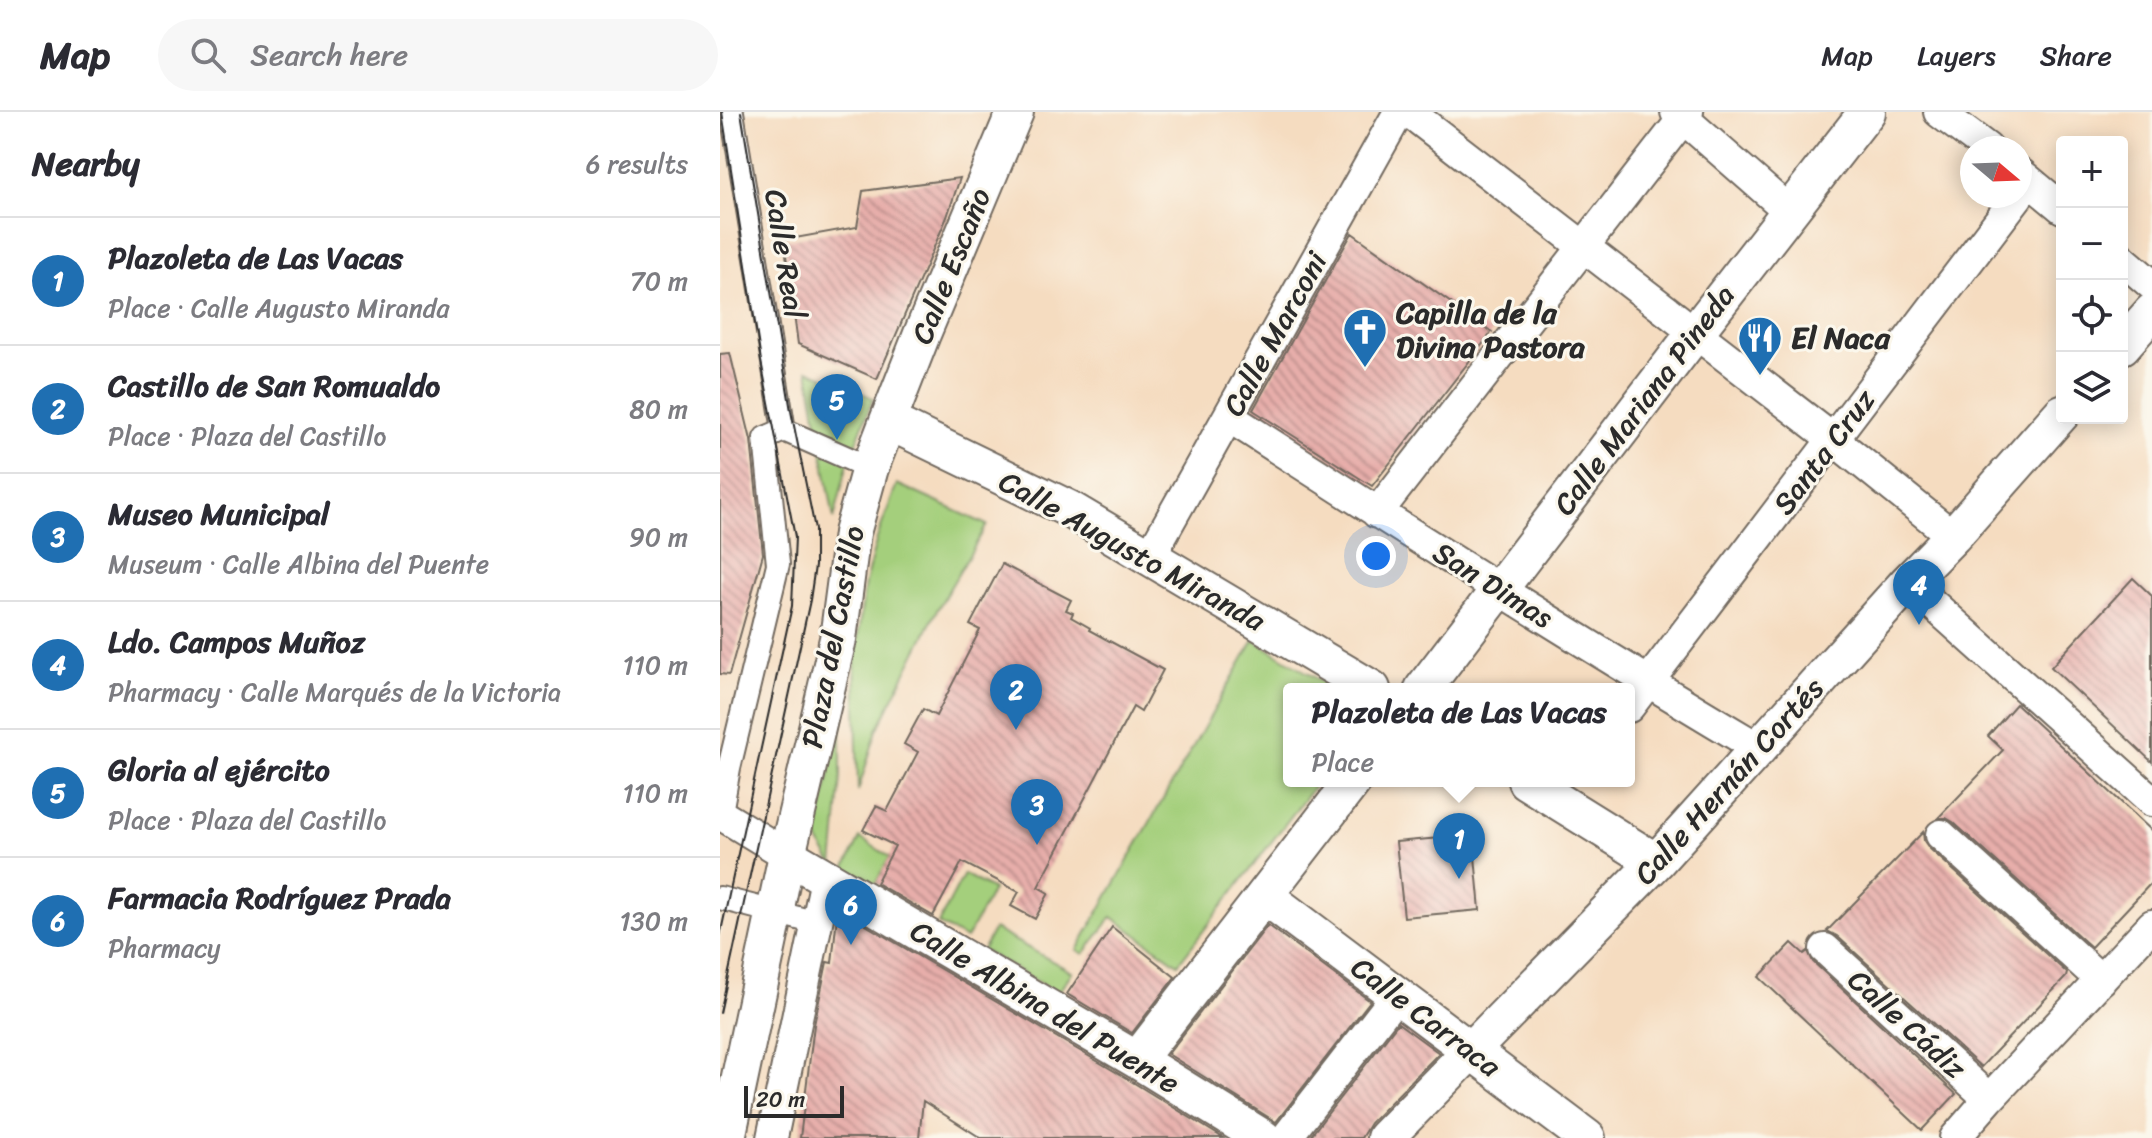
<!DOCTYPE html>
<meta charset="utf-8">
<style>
body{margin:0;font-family:Sriracha,sans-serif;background:#f7f7f7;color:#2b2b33}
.controls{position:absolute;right:24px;top:24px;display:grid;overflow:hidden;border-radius:8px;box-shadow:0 4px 20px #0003}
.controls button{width:72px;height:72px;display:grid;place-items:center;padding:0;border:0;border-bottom:2px solid #e1e1e2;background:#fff;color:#2b2b33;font:40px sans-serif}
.compass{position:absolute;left:1240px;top:24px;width:72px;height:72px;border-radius:50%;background:#fff;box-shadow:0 4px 20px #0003;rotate:109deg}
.scale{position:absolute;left:24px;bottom:20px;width:100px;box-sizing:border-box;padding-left:8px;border:4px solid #2b2b2b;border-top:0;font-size:22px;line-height:28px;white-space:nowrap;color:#2b2b2b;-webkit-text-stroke:6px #fbf7ec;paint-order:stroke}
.you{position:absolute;left:656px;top:444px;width:28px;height:28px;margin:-20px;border:6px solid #fff;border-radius:50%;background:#1a73e8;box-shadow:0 0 0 12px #1a73e833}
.badge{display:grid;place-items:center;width:52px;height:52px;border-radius:50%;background:#1f6fb2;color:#fff;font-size:26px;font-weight:700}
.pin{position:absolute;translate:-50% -66px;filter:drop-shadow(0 2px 4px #0008)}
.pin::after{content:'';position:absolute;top:42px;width:28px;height:24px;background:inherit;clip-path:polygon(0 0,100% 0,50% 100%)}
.popup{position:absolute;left:563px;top:571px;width:352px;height:104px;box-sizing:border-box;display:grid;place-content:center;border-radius:8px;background:#fff;filter:drop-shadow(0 2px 6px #0005);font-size:26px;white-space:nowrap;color:#7c7c81}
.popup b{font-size:30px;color:#2b2b33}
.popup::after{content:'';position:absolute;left:50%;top:100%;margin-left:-16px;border:16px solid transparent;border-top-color:#fff}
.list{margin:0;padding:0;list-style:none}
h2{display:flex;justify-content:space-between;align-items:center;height:104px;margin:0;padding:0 32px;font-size:34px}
h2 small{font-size:26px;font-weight:400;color:#7c7c81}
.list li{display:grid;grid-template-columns:52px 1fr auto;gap:24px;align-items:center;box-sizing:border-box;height:128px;padding:0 32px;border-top:2px solid #e1e1e2}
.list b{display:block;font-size:30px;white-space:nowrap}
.list p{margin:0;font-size:26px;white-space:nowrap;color:#7c7c81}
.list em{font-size:26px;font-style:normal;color:#7c7c81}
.icon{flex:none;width:44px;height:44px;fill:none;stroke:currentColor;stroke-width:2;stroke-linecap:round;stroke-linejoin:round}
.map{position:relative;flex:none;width:1432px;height:1026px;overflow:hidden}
header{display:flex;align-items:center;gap:48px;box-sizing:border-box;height:112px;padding:0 40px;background:#fff;border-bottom:2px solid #e1e1e2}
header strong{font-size:38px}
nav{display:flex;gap:44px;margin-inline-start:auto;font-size:28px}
.search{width:560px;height:72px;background:#f7f7f7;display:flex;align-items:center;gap:20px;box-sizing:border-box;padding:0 28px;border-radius:44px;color:#7c7c81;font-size:30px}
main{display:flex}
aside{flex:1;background:#fff}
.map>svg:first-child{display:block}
</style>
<header>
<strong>Map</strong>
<div class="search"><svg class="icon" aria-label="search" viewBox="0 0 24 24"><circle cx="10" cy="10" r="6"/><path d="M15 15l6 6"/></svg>Search here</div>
<nav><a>Map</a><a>Layers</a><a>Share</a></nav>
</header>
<main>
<aside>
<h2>Nearby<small>6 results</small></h2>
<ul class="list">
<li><span class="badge">1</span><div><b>Plazoleta de Las Vacas</b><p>Place · Calle Augusto Miranda</p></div><em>70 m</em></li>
<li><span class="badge">2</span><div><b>Castillo de San Romualdo</b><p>Place · Plaza del Castillo</p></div><em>80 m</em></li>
<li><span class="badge">3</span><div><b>Museo Municipal</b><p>Museum · Calle Albina del Puente</p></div><em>90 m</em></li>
<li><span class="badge">4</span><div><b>Ldo. Campos Muñoz</b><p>Pharmacy · Calle Marqués de la Victoria</p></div><em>110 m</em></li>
<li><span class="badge">5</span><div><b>Gloria al ejército</b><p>Place · Plaza del Castillo</p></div><em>110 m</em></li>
<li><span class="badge">6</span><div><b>Farmacia Rodríguez Prada</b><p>Pharmacy</p></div><em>130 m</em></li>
</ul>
</aside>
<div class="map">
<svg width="1432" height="1026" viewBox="0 0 1432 1026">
<defs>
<pattern id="building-back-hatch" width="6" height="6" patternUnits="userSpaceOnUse" patternTransform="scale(2)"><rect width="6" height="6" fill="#e7aeaa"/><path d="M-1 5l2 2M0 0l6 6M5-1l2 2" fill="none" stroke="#bb8e8b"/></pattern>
</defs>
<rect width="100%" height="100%" fill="#fbf7ec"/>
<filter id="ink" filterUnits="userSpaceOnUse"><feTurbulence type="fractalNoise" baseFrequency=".0125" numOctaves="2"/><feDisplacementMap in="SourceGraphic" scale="16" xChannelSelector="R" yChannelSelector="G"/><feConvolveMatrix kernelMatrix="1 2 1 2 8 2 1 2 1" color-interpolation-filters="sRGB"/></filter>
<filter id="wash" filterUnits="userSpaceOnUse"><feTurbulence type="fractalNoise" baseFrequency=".006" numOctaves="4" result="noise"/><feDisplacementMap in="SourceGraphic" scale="32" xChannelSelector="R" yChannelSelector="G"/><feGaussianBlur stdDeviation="1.8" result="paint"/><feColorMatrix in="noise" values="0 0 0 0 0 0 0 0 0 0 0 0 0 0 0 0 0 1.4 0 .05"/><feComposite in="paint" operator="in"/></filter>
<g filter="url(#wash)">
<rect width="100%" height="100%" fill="#f5dcc0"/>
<!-- green -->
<path fill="#a4cf7c" stroke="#687d54" stroke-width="2" d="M88,258l65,28 -26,68 -13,53z
M177,372l90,41 -50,85 -60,120 -19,61 -3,-133 10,-75 12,-45z
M534,528l80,49h-45v92h29l-140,183 -66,-47 -28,37 -7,-4z
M121,603v62l-8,89 -16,-29z
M140,726l30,19 -17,31 -28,-19z
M244,762l29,16 -27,49 -28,-15z
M274,817l78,43 -14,21 -76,-43z"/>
<g id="blocks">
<!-- building -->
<path fill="url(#building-back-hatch)" d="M240,66l-13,39 -70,162 -79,-35 -14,-104 73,-13 6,-36z
M632,121l140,99 -120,154 -119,-76z
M10,241l21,87 12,114 -34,121 -9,-1v-320z
M282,452l69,36 -5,10 7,3 -2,4 19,11 -1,2 74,40 -22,42 -8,-5 -95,180 11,6 -14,26 -24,-13 8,-14 -57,-30 -29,54 -57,-33 19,-37 -32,-16 13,-24 11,5 31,-59 -14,-8 19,-35 13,7 44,-86 -10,-5z
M1413,466l19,18v166l-101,-95z
M1296,592l136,127v51l-61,65 -138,-125 -7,-4h-8l65,-68 -15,-14z
M1203,720l1,9 5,7 138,125 -1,4 -85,90 -144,-131 -10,-5z
M753,723l7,75 -76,7 -8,-75z
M125,801l281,165 97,60h-242l-58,-37 -4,37h-119l14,-113 13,-63 5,1 5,-47z
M548,813l102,76 -94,121 -108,-68z
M392,815l63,50 -43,56 -65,-39z
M1072,831l12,11 4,-3 5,11 143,132 -34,36 -163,-153z
M678,911l41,30 -69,70 -9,15h-52z"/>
</g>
</g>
<g filter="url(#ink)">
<use href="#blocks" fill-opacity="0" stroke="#72695f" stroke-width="2"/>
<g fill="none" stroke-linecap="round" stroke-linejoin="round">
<!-- pedestrian casing -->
<g stroke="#72695f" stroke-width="26">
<path id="pedestrian" d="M64,318l86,38
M0,706l9,-50 49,-204 -13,-126 19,-8 -52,-318
M0,786l97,25"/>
</g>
<!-- minor casing -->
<g stroke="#72695f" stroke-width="34">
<path id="minor" d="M689,0l425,328 119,96
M956,0l113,99
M1219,0l48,36
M1300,61l42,35
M1402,147l30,26
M509,305c175,113 351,225 531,332
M657,401l311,-401
M430,444l249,-444
M1188,470l244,219
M909,595l389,-511
M0,702l67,41
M1221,723l160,145
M1105,837l164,150
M52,1026l54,-259
M566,1026l111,-143
M1235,1026l34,-39 163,-174"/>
</g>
<!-- tertiary casing -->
<g stroke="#72695f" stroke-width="40">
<path id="tertiary" d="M1402,234l30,-34
M168,309l181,88 303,180
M703,577l272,-356 172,-221
M806,669l130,81
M67,743l350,205 126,78
M545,784l322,242
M417,948l216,-279
M7,1026l60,-283 51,-216 14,-106 18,-65 18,-47 34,-87 93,-222
M665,1026l271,-276 252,-280 45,-46 109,-123"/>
</g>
<!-- pedestrian -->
<use href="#pedestrian" stroke="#fff" stroke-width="22"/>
<!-- minor -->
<use href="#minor" stroke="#fff" stroke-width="30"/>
<!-- tertiary -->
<use href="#tertiary" stroke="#fff" stroke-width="36"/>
<!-- tram -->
<path stroke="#2b2b2b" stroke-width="2" d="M0,824l72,-330 3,-69 -34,-176 -39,-249
M0,901l90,-413 5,-34v-37l-24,-118 -50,-299"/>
</g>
</g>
<!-- icons -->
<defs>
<g id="church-pin" transform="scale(2.3)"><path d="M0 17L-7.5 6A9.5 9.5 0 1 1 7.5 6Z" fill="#1f6fb2" stroke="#fbf7ec"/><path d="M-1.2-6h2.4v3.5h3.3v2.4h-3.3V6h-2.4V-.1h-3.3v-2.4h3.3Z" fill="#fff"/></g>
<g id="restaurant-pin" transform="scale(2.3)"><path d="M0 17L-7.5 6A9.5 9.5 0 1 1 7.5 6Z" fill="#1f6fb2" stroke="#fbf7ec"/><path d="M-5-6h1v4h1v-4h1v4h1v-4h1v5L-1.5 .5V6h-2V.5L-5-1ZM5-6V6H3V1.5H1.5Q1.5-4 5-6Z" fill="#fff"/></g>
</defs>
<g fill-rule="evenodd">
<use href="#church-pin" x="645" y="218"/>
<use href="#restaurant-pin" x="1040" y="226"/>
</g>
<g text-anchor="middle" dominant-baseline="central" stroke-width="6" stroke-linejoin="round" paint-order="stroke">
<!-- street labels -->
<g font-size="30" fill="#2b2b2b" stroke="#fbf7ec">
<text transform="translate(65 142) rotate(81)">Calle Real</text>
<text transform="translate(231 154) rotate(-68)">Calle Escaño</text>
<text transform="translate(555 222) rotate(-61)">Calle Marconi</text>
<text transform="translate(924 288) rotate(-53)">Calle Mariana Pineda</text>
<text transform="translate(1104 340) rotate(-53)">Santa Cruz</text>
<text transform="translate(412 439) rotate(29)">Calle Augusto Miranda</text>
<text transform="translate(773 473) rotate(32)">San Dimas</text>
<text transform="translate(113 525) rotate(-79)">Plaza del Castillo</text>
<text transform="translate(1009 669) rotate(-48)">Calle Hernán Cortés</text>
<text transform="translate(325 895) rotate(31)">Calle Albina del Puente</text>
<text transform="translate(706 905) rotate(37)">Calle Carraca</text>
<text transform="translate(1187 912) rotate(42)">Calle Cádiz</text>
</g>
<!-- poi labels -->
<g font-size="30" font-weight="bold" fill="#2b2b2b" stroke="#fbf7ec" text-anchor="start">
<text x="676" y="201">Capilla de la<tspan x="676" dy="34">Divina Pastora</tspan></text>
<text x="1071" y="226">El Naca</text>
</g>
</g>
</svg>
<div class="controls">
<button>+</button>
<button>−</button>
<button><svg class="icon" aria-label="locate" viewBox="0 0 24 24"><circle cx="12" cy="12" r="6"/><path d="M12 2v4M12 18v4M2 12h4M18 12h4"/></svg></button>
<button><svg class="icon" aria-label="layers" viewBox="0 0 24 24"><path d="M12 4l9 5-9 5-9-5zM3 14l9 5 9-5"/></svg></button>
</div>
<svg class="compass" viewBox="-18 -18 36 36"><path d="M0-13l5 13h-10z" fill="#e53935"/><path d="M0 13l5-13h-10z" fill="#7c7c81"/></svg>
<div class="scale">20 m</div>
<div class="you"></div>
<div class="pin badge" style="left:739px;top:767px">1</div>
<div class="popup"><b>Plazoleta de Las Vacas</b>Place</div>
<div class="pin badge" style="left:296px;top:618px">2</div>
<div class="pin badge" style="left:317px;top:733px">3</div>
<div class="pin badge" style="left:1199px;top:513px">4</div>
<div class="pin badge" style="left:117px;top:328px">5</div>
<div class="pin badge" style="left:131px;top:833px">6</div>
</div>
</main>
